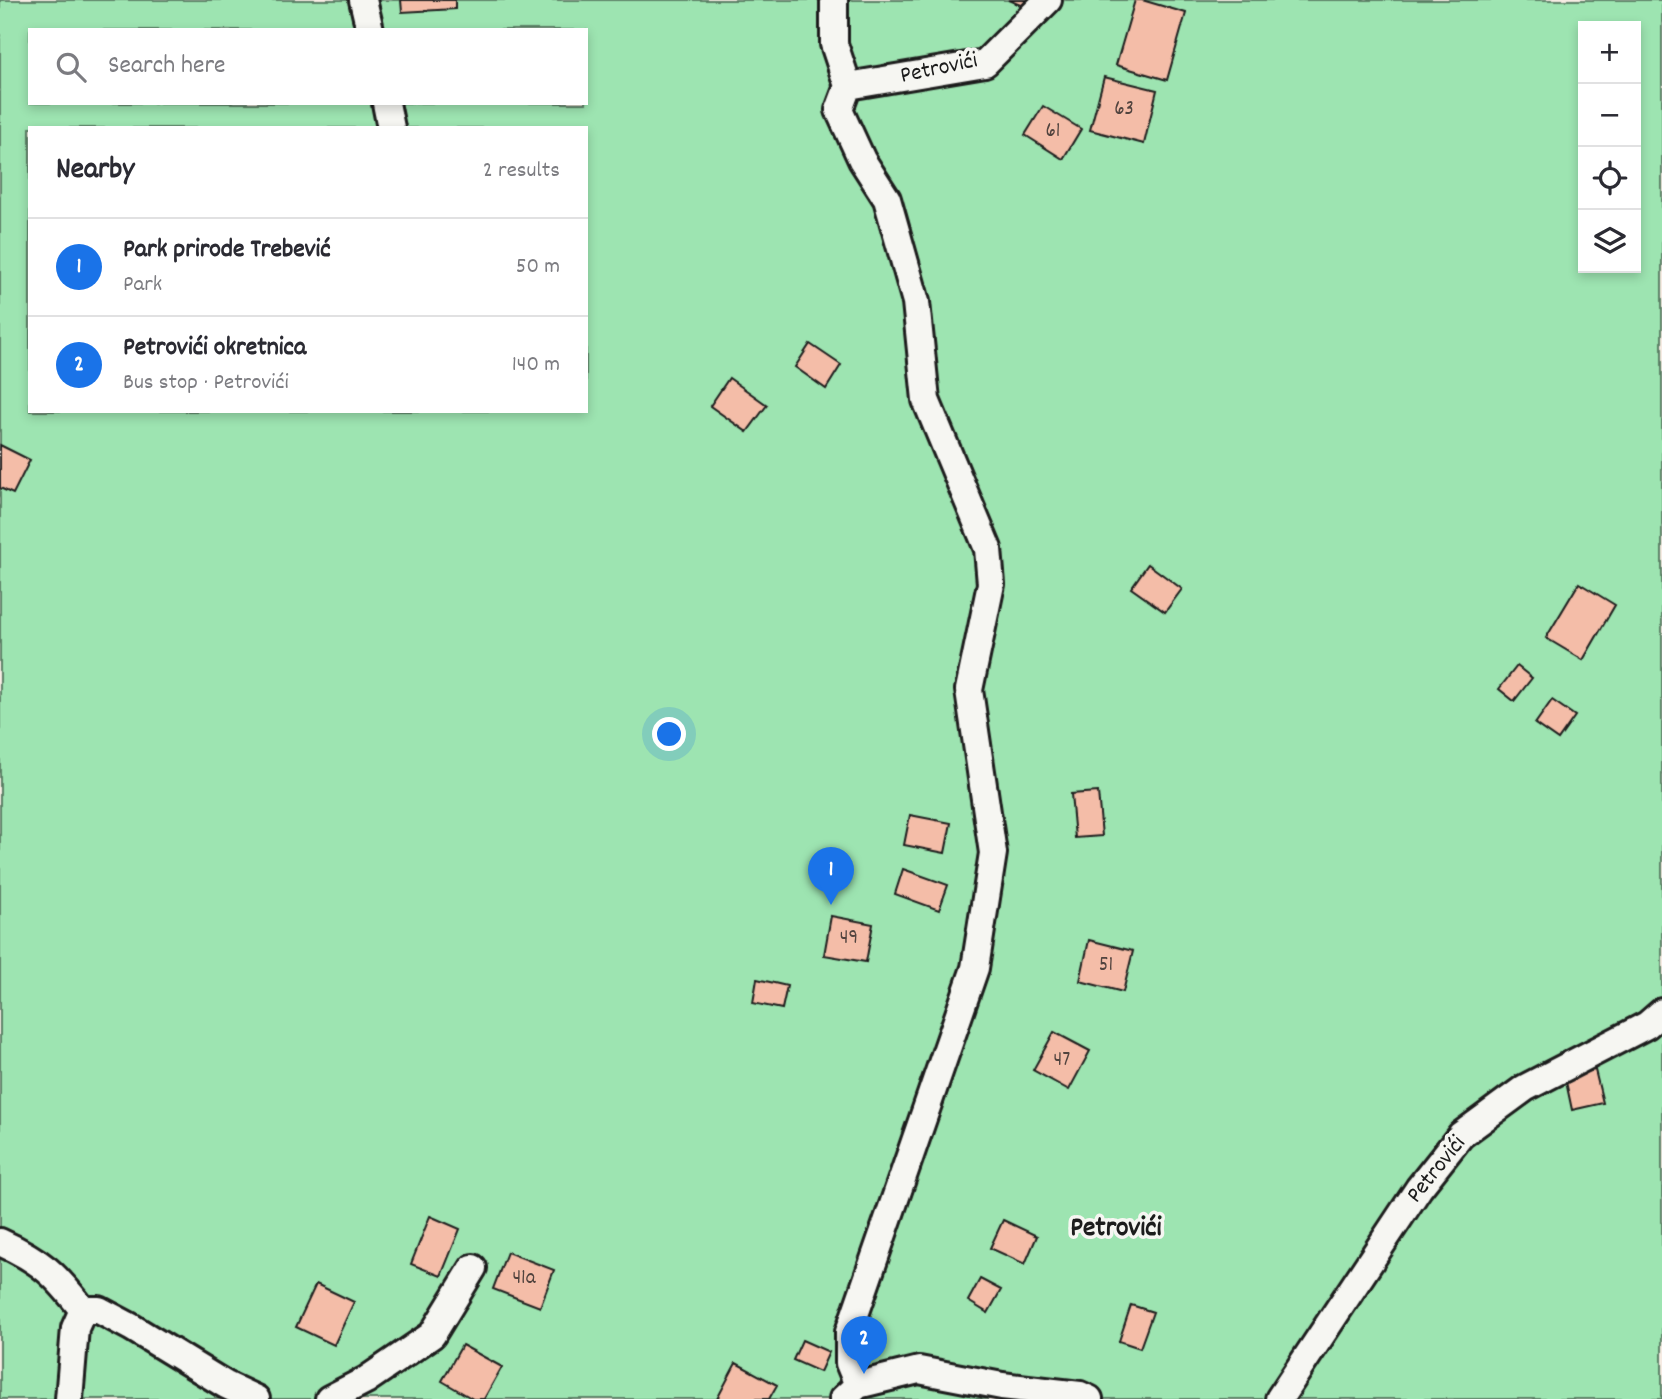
<!DOCTYPE html>
<meta charset="utf-8">
<style>
body{margin:0;font-family:Dekko,sans-serif;background:#f2f2f3;color:#2b2b33}
.controls{position:absolute;right:21px;top:21px;display:grid;overflow:hidden;border-radius:0px;box-shadow:0 4px 10px #0003}
.controls button{width:63px;height:63px;display:grid;place-items:center;padding:0;border:0;border-bottom:2px solid #e1e1e2;background:#fff;color:#2b2b33;font:35px sans-serif}
.you{position:absolute;left:670px;top:735px;width:24px;height:24px;margin:-18px;border:5px solid #fff;border-radius:50%;background:#1a73e8;box-shadow:0 0 0 10px #1a73e833}
.badge{display:grid;place-items:center;width:46px;height:46px;border-radius:50%;background:#1a73e8;color:#fff;font-size:23px;font-weight:700}
.pin{position:absolute;translate:-50% -58px;filter:drop-shadow(0 2px 4px #0008)}
.pin::after{content:'';position:absolute;top:37px;width:24px;height:21px;background:inherit;clip-path:polygon(0 0,100% 0,50% 100%)}
.list{margin:0;padding:0;list-style:none}
h2{display:flex;justify-content:space-between;align-items:center;height:91px;margin:0;padding:0 28px;font-size:30px}
h2 small{font-size:23px;font-weight:400;color:#7c7c81}
.list li{display:grid;grid-template-columns:46px 1fr auto;gap:21px;align-items:center;box-sizing:border-box;height:98px;padding:0 28px;border-top:2px solid #e1e1e2}
.list b{display:block;font-size:26px;white-space:nowrap}
.list p{margin:0;font-size:23px;white-space:nowrap;color:#7c7c81}
.list em{font-size:23px;font-style:normal;color:#7c7c81}
.icon{flex:none;width:38px;height:38px;fill:none;stroke:currentColor;stroke-width:2;stroke-linecap:round;stroke-linejoin:round}
.map{position:relative;flex:none;width:1662px;height:1399px;overflow:hidden}
.search{position:absolute;background:#fff;box-shadow:0 4px 10px #0003;left:28px;top:28px;width:560px;height:77px;display:flex;align-items:center;gap:18px;box-sizing:border-box;padding:0 24px;border-radius:0px;color:#7c7c81;font-size:26px}
.panel{position:absolute;background:#fff;box-shadow:0 4px 10px #0003;left:28px;top:126px;width:560px;height:287px;border-radius:0px}
.map>svg:first-child{display:block}
</style>
<div class="map">
<svg width="1662" height="1399" viewBox="0 0 1662 1399">
<rect width="100%" height="100%" fill="#f6ebe3"/>
<filter id="ink" filterUnits="userSpaceOnUse"><feTurbulence type="fractalNoise" baseFrequency=".0143" numOctaves="2"/><feDisplacementMap in="SourceGraphic" scale="14" xChannelSelector="R" yChannelSelector="G"/><feConvolveMatrix kernelMatrix="1 2 1 2 8 2 1 2 1" color-interpolation-filters="sRGB"/></filter>
<g filter="url(#ink)">
<!-- green -->
<path fill="#9de4b1" stroke="#5c8066" stroke-width="2" fill-rule="evenodd" d="M0,0h1662v1399h-1662zM1583,26h53v242h-53zM30,30h556v73h-556zM30,128h556v283h-556z"/>
<!-- building -->
<path fill="#f4bda8" stroke="#1c1c1c" stroke-width="2" d="M401,0h54v9l-53,3z
M1008,0h18l-3,6z
M1135,0h7l44,13 -19,67 -51,-15z
M1104,77l53,13 -13,54 -54,-14z
M1043,106l38,23 -18,30 -38,-24z
M810,344l31,21 -15,24 -31,-22z
M729,378l38,27 -20,27 -37,-26z
M0,445l30,15 -17,34 -13,-6z
M1148,564l34,25 -17,23 -34,-24z
M1579,583l36,22 -32,55 -37,-22z
M1517,666l15,12 -18,23 -15,-12z
M1552,700l23,16 -17,24 -23,-16z
M1098,792l4,44 -27,2 -4,-44z
M910,815l41,8 -6,30 -41,-8z
M903,869l45,16 -9,25 -44,-16z
M831,916l42,8 -7,38 -42,-7z
M1089,940l44,11 -10,41 -43,-11z
M757,979l30,7 -5,23 -29,-6z
M1054,1032l36,19 -21,39 -36,-20z
M1595,1070l8,33 -31,7 -7,-33z
M430,1216l30,13 -19,47 -30,-12z
M1003,1220l34,16 -12,28 -35,-16z
M507,1252l47,18 -14,37 -47,-18z
M980,1279l21,11 -13,23 -20,-12z
M316,1284l38,18 -20,43 -38,-18z
M1131,1305l22,7 -13,36 -21,-7z
M802,1340l27,12 -9,20 -27,-12z
M462,1345l40,22 -18,32h-11l-31,-18z
M736,1363l41,22 -8,14h-52z"/>
<g fill="none" stroke-linecap="round" stroke-linejoin="round">
<!-- street casing -->
<g stroke="#1c1c1c" stroke-width="32">
<path id="street" d="M363,0l7,30
M834,0v44l14,42 -9,24 23,50 25,39 29,103 10,98 62,149 3,35 -22,106 24,163 -18,115 -126,364v31l9,22
M848,86l137,-23 63,-63
M386,103l5,25
M0,1242c42,19 56,33 83,68
M69,1399l6,-71 8,-18h16l32,17 95,58 30,14
M329,1399l37,-19 66,-45 41,-67
M843,1399l15,-14 61,-15 83,16 78,9 9,4
M1279,1399l140,-211 42,-53 64,-47 122,-63 15,-13"/>
</g>
<!-- street -->
<use href="#street" stroke="#f6f6f2" stroke-width="26"/>
</g>
</g>
<g text-anchor="middle" dominant-baseline="central" stroke-width="7" stroke-linejoin="round" paint-order="stroke">
<!-- number labels -->
<g font-size="21" fill="#52443f">
<text x="1124" y="110">63</text>
<text x="1053" y="132">61</text>
<text x="849" y="939">49</text>
<text x="1106" y="966">51</text>
<text x="1062" y="1061">47</text>
<text x="524" y="1279">41a</text>
</g>
<!-- street labels -->
<g font-size="24" fill="#1c1c1c" stroke="#f6f6f2">
<text transform="translate(939 69) rotate(-12)">Petrovići</text>
<text transform="translate(1437 1170) rotate(-51)">Petrovići</text>
</g>
<!-- quarter labels -->
<g font-size="28" font-weight="bold" fill="#1c1c1c" stroke="#f6f6f2">
<text x="1116" y="1230">Petrovići</text>
</g>
</g>
</svg>
<div class="controls">
<button>+</button>
<button>−</button>
<button><svg class="icon" aria-label="locate" viewBox="0 0 24 24"><circle cx="12" cy="12" r="6"/><path d="M12 2v4M12 18v4M2 12h4M18 12h4"/></svg></button>
<button><svg class="icon" aria-label="layers" viewBox="0 0 24 24"><path d="M12 4l9 5-9 5-9-5zM3 14l9 5 9-5"/></svg></button>
</div>
<div class="you"></div>
<div class="pin badge" style="left:831px;top:905px">1</div>
<div class="pin badge" style="left:864px;top:1374px">2</div>
<div class="search"><svg class="icon" aria-label="search" viewBox="0 0 24 24"><circle cx="10" cy="10" r="6"/><path d="M15 15l6 6"/></svg>Search here</div>
<section class="panel">
<h2>Nearby<small>2 results</small></h2>
<ul class="list">
<li><span class="badge">1</span><div><b>Park prirode Trebević</b><p>Park</p></div><em>50 m</em></li>
<li><span class="badge">2</span><div><b>Petrovići okretnica</b><p>Bus stop · Petrovići</p></div><em>140 m</em></li>
</ul>
</section>
</div>
